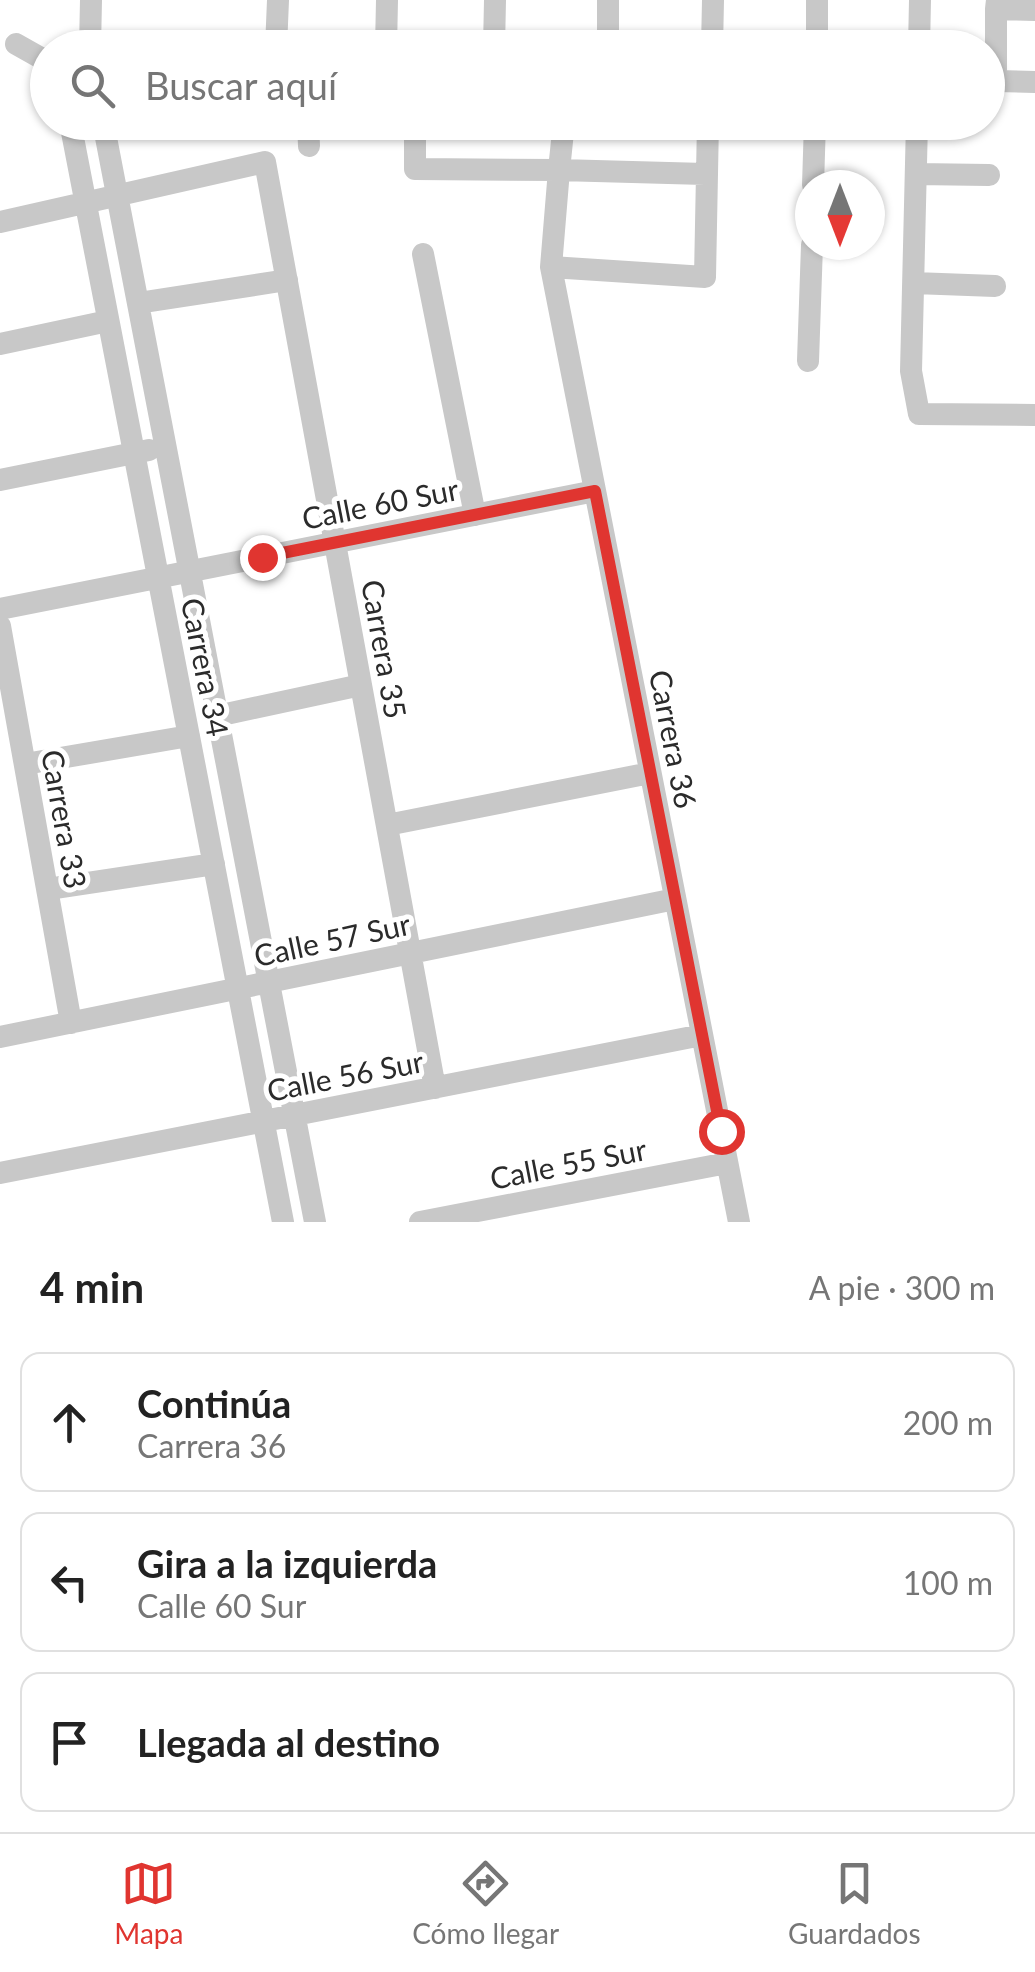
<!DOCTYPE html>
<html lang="es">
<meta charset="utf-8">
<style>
body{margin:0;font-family:Lato,sans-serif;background:#f2f2f2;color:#222}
.compass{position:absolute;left:795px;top:170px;width:90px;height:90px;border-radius:50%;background:#fff;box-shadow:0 2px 8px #0004;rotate:180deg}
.stop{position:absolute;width:30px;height:30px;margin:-22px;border:8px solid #e03530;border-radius:50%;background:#fff}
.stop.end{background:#e03530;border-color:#fff;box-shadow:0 2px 10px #0008}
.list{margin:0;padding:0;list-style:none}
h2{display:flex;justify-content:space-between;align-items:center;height:130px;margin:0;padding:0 40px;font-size:42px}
h2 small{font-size:32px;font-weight:400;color:#767676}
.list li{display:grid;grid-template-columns:65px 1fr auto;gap:30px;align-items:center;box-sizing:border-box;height:140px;margin:0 20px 20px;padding:0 20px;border:2px solid #e0e0e0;border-radius:20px}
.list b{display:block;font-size:38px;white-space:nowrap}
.list p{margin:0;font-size:32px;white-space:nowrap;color:#767676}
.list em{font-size:32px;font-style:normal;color:#767676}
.icon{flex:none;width:55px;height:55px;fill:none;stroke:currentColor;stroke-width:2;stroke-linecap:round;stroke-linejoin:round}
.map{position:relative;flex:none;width:1035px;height:1222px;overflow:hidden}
.search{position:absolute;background:#fff;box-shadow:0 2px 8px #0004;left:30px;right:30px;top:30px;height:110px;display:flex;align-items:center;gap:25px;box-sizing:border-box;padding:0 35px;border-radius:55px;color:#767676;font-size:38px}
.sheet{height:610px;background:#fff}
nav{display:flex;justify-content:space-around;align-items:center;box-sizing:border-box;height:140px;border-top:2px solid #e0e0e0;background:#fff;font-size:28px;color:#767676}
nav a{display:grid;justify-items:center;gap:5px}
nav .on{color:#e03530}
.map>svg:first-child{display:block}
</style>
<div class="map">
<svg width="1035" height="1222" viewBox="0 0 1035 1222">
<rect width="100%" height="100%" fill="#fff"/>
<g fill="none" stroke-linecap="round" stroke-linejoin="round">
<!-- street -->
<path stroke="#c8c8c8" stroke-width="22" d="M608,0v48
M997,0l-1,9 39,1
M996,9v72l39,1
M16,44l32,18
M90,48l1,-48
M276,48l2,-48
M386,48l1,-48
M494,48l1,-48
M712,48l1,-48
M817,48v-48
M919,48l1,-48
M70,122l213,1100
M103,122l212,1100
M308,122l1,24
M415,122v47l144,1 5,-48
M917,122l-6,249 8,43 116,1
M705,174l-146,-4 -8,97 188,955
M916,174l73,1
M813,185l2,-63
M0,222l265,-60 170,926
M423,254l52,261
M551,267l154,10 3,-155
M914,283l81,3
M138,303l149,-23
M0,344l108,-23
M808,361l4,-116
M0,480l149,-30
M0,609l595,-118
M0,626l71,397
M217,716l144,-31
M25,764l164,-28
M387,825l263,-52
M48,889l166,-25
M0,1037l675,-138
M0,1173l702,-138
M420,1222l307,-59"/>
</g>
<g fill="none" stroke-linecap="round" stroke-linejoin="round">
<!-- route -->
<path stroke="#e03530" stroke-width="12" d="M262,557l333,-66 126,640"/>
</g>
<g text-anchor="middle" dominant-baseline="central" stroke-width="10" stroke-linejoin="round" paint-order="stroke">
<!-- street labels -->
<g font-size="30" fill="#2b2b2b" stroke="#fff">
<text transform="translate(380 503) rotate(-11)">Calle 60 Sur</text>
<text transform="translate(385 649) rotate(80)">Carrera 35</text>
<text transform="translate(206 667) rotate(79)">Carrera 34</text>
<text transform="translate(674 739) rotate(79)">Carrera 36</text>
<text transform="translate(65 819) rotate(80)">Carrera 33</text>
<text transform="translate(332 939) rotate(-12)">Calle 57 Sur</text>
<text transform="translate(345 1075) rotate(-11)">Calle 56 Sur</text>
<text transform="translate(568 1163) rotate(-11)">Calle 55 Sur</text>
</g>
</g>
</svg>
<svg class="compass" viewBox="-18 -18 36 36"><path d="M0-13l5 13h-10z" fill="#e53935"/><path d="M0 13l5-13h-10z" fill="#767676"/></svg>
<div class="stop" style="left:721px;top:1131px"></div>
<div class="stop end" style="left:262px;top:557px"></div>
<div class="search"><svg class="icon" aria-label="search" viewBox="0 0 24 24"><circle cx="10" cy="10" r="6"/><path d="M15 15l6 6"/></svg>Buscar aquí</div>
</div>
<section class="sheet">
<h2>4 min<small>A pie · 300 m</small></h2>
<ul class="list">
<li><svg class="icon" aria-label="ahead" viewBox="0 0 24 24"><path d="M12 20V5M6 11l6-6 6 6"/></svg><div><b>Continúa</b><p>Carrera 36</p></div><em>200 m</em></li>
<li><svg class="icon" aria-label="left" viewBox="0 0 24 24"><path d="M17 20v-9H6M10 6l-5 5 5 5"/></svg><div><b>Gira a la izquierda</b><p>Calle 60 Sur</p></div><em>100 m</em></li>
<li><svg class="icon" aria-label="arrive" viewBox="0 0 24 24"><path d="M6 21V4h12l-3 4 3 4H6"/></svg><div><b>Llegada al destino</b></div></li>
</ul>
</section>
<nav>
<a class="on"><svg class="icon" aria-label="map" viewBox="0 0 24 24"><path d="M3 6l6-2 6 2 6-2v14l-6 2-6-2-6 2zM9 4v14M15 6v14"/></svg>Mapa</a>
<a><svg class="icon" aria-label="directions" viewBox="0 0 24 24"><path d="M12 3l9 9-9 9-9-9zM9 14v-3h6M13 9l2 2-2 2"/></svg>Cómo llegar</a>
<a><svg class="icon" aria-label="saved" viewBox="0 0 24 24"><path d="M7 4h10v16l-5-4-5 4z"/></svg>Guardados</a>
</nav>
